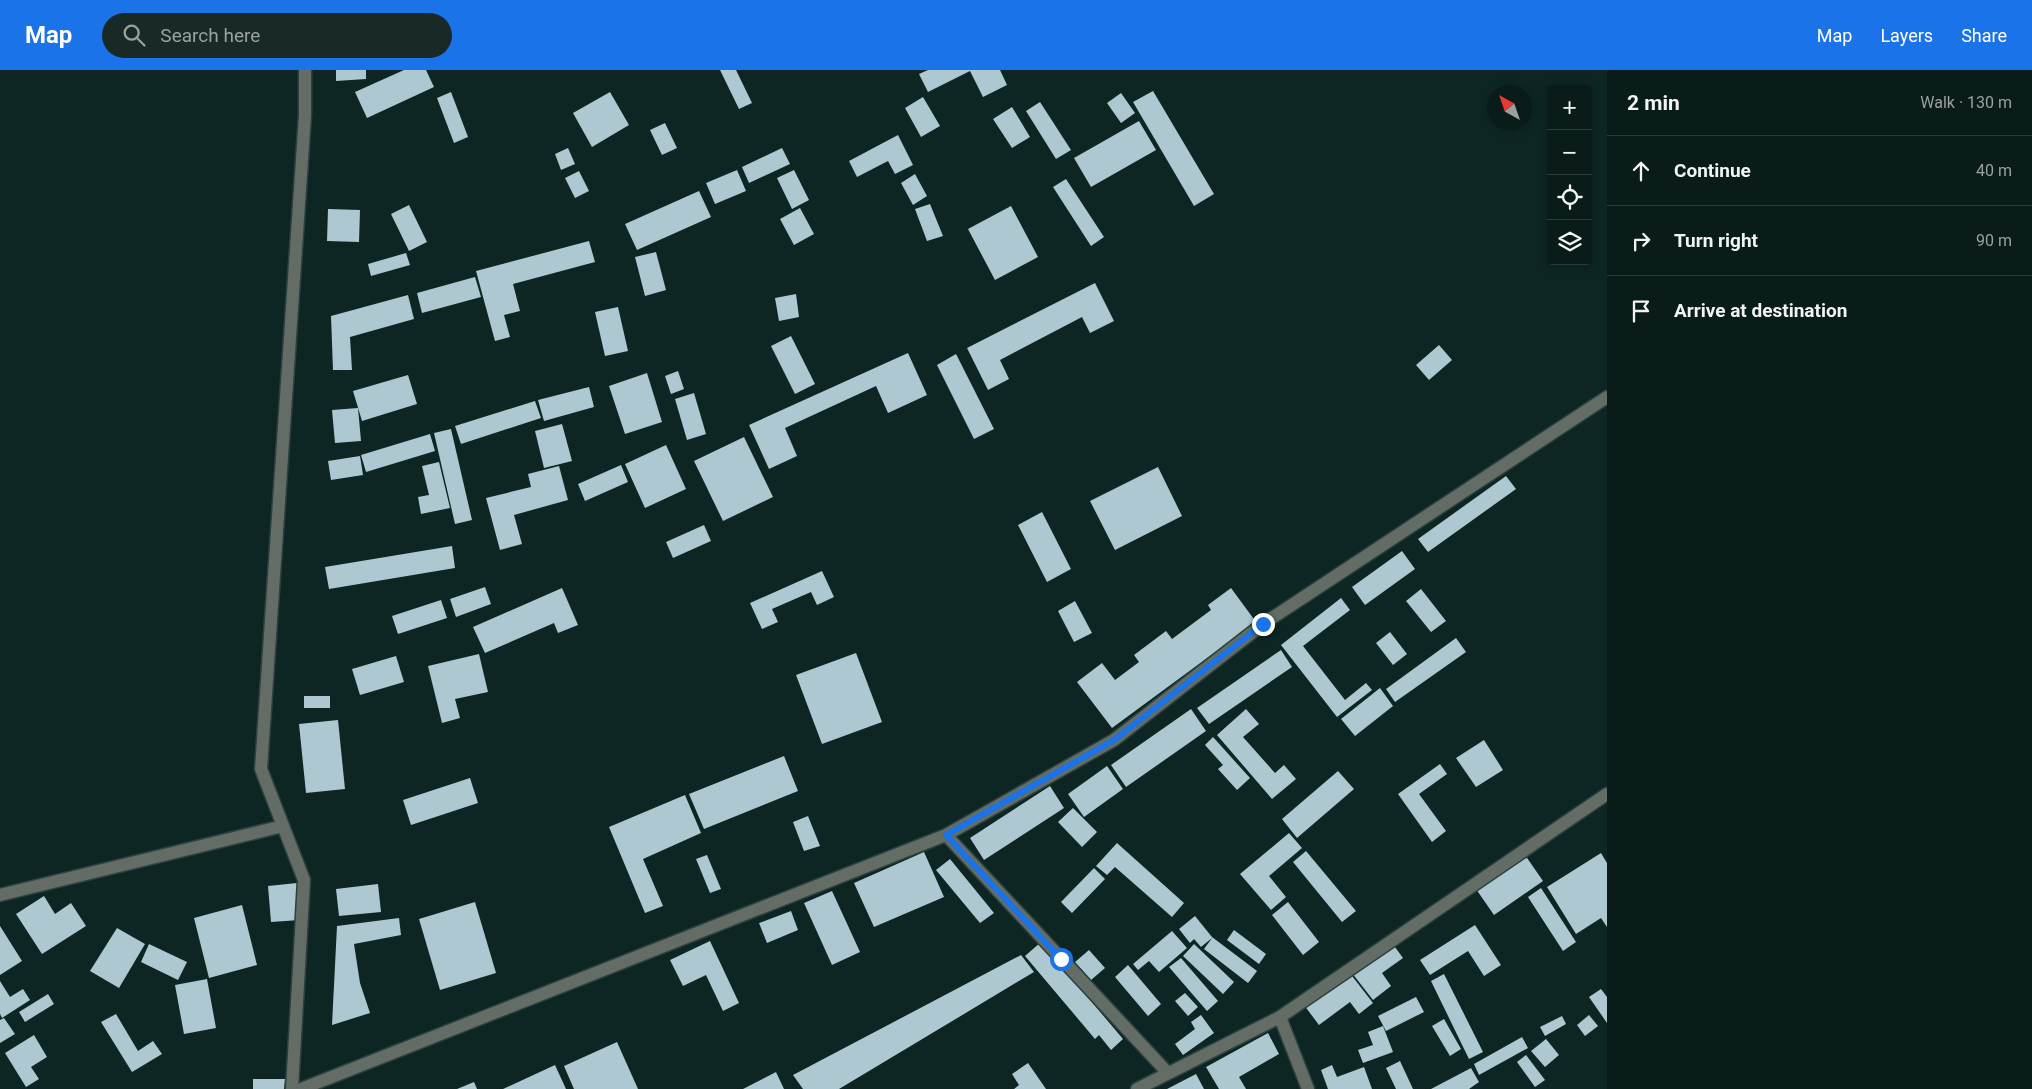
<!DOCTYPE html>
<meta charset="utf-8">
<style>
body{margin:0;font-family:Roboto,sans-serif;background:#182927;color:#f1f3f6}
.controls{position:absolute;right:15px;top:15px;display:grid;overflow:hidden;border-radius:5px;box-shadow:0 2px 8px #0003}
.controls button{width:45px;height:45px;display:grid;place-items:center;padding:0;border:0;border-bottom:1px solid #2a3a39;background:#0a1c1a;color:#f1f3f6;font:25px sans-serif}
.compass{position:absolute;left:1487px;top:15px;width:45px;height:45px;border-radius:50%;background:#0a1c1a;box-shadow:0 2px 8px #0003;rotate:320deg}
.stop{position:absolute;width:15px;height:15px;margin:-11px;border:4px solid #1a73e8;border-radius:50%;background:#fff}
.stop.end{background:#1a73e8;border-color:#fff;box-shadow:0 1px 5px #0008}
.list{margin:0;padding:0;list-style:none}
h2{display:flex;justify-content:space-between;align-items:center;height:65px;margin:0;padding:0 20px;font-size:21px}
h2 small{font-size:16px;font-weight:400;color:#99a1a2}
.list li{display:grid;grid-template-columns:32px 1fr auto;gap:15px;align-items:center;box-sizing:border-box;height:70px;padding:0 20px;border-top:1px solid #2a3a39}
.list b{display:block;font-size:19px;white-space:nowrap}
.list em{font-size:16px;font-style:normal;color:#99a1a2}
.icon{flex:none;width:28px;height:28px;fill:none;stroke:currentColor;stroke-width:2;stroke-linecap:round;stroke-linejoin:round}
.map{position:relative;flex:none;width:1607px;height:1019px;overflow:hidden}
header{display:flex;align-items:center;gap:30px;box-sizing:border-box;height:70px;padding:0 25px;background:#1a73e8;color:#fff}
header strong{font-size:24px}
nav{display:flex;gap:28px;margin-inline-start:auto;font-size:18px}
.search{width:350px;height:45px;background:#182927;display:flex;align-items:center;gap:12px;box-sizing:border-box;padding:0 18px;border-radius:28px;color:#99a1a2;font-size:19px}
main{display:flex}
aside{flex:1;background:#0a1c1a}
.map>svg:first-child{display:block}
</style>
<header>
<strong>Map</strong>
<div class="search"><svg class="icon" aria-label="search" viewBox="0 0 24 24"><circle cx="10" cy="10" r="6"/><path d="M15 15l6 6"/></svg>Search here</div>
<nav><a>Map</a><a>Layers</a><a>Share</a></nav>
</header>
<main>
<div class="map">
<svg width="1607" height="1019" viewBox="0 0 1607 1019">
<rect width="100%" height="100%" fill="#0d2623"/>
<!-- building -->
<path fill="#aec8d1" d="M336,0h30v9l-30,2z
M404,0h22l8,17 -67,31 -12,-26z
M720,0h16l16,33 -13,6z
M928,0h72l7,15 -24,12 -13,-26 -42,21 -9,-18z
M1153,21l61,103 -20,12 -61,-104z
M451,22l17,45 -14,6 -17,-45z
M610,22l19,33 -37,22 -19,-34z
M1121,23l14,20 -14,10 -14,-20z
M923,27l17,29 -19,11 -16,-29z
M1040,32l31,48 -15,9 -30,-48z
M1012,37l18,30 -18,11 -19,-29z
M1139,51l17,29 -65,37 -17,-29z
M665,53l12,25 -15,7 -12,-25z
M898,65l15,30 -18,9 -7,-13 -31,16 -8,-16z
M568,78l7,16 -14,6 -6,-16z
M782,78l8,16 -41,19 -7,-16z
M737,100l9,21 -31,13 -9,-21z
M794,100l15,30 -17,9 -15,-31z
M579,101l10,20 -14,7 -10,-20z
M915,104l12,22 -14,9 -12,-22z
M1066,109l38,58 -13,9 -38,-59z
M699,121l12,26 -74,33 -12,-26z
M930,134l13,32 -16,5 -12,-32z
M409,135l18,37 -18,9 -18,-37z
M1011,136l27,51 -43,23 -27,-51z
M800,138l14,26 -20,11 -14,-26z
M328,139l32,1 -1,32 -32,-1z
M589,171l6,21 -82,22 7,27 -16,4 6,22 -15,4 -19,-70z
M656,182l10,38 -21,6 -10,-39z
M406,183l4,12 -39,11 -3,-12z
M475,207l6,20 -59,16 -5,-20z
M1095,213l19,38 -24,12 -8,-16 -82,43 9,19 -21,11 -21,-42z
M796,224l3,23 -20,4 -4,-23z
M408,225l6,24 -64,18 2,33h-19l-2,-54z
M618,237l10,44 -23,5 -10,-44z
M791,266l24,48 -20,10 -24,-48z
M1439,275l13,15 -23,20 -13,-15z
M908,283l19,42 -39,18 -12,-27 -91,42 12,28 -28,13 -20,-44z
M956,284l38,75 -20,10 -37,-74z
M678,301l6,18 -13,5 -6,-18z
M647,303l15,49 -37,12 -16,-48z
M408,305l9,29 -55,17 -9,-30z
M589,317l5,20 -50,14 -6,-21z
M694,323l12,41 -19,6 -12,-41z
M535,331l6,17 -80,26 -6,-18z
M358,338l3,33 -26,2 -3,-33z
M562,354l10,37 -28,7 -9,-37z
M451,359l21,91 -17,4 -21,-91z
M430,364l5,17 -69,21 -5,-17z
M744,367l29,60 -50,24 -29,-60z
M666,375l20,44 -41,19 -20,-44z
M360,386l3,19 -32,5 -3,-19z
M439,392l11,46 -29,6 -3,-17 11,-2 -7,-29z
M621,395l7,17 -43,19 -7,-17z
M559,396l9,34 -54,15 8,29 -22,6 -14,-52 45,-11 -3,-13z
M1158,397l24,49 -67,34 -25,-49z
M1506,406l10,13 -88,63 -10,-13z
M1042,442l29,57 -24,13 -29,-57z
M704,455l7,16 -38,17 -7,-16z
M452,476l3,22 -126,21 -4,-22z
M1402,481l13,18 -50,36 -13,-18z
M822,501l12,26 -17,8 -6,-13 -39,17 6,13 -16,7 -12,-26z
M485,517l6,17 -35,13 -6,-18z
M562,518l16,37 -20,8 -4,-10 -69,30 -12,-26z
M1231,518l25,34 -144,106 -35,-46 25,-19 13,17 24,-18 -5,-7 32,-24 6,8 39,-29 -3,-5z
M1421,519l25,32 -15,11 -25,-31z
M1341,528l9,12 -47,36 42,54 21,-17 6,7 -35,27 -56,-72z
M441,530l6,18 -49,16 -6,-18z
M1075,531l17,32 -18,9 -16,-31z
M1390,562l17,22 -14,11 -17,-22z
M1456,568l10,14 -71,50 -9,-13z
M1281,580l11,17 -83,57 -12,-16z
M856,583l26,69 -60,22 -26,-69z
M479,584l9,38 -33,7 5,19 -18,5 -14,-57z
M396,586l8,26 -44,13 -8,-26z
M1380,618l13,18 -38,30 -14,-17z
M304,626h26v12h-26z
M1191,639l15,22 -80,56 -15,-22z
M1246,639l13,15 -16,13 32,36 9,-8 12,14 -24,20 -55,-64z
M338,650l7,69 -39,4 -7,-69z
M1213,667l37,41 -13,12 -19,-21 5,-4 -18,-20z
M1484,670l19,30 -27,17 -20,-29z
M784,686l14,35 -94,38 -15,-35z
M1440,694l7,10 -28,20 27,37 -14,11 -34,-48z
M1107,696l16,23 -39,28 -16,-23z
M1338,701l16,18 -57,49 -15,-19z
M470,708l8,25 -67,22 -8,-25z
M1050,716l14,22 -80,52 -14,-22z
M685,725l16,38 -58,26 20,47 -18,7 -36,-86z
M1073,738l24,24 -15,15 -24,-25z
M808,746l12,30 -16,5 -11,-29z
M1289,763l13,15 -33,28 17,21 -15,13 -31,-36z
M1117,773l67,60 -12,14 -57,-50 -8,8 -11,-9z
M1306,781l50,60 -14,11 -49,-60z
M924,782l20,45 -70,30 -20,-44z
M1601,783l6,10v64l-6,-9 -25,16 -29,-47z
M707,785l14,34 -11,4 -14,-34z
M1525,785l18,26 -49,34 -18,-26z
M950,789l44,54 -14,10 -44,-53z
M1094,798l11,11 -33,34 -11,-11z
M297,813l3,37 -29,2 -3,-36z
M378,814l3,28 -42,4 -3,-27z
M1541,818l35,54 -13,9 -35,-54z
M832,821l28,61 -28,13 -28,-62z
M44,826l11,18 16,-11 15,23 -44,28 -26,-40z
M475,832l21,71 -56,17 -21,-71z
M1288,832l31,40 -16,13 -31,-40z
M242,835l15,60 -48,13 -15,-60z
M791,841l7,19 -31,13 -8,-20z
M1195,846l17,21 45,34 -9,12 -44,-34 8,-11 -11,9 -7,-8 -4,4 -11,-14z
M399,848l2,17 -47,9 6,39 10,30 -38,12 5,-99z
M1475,855l26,40 -17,11 -16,-25 -38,24 -10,-15z
M0,856l22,35 -22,14z
M117,858l28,16 -26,44 -29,-17z
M1234,860l32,24 -7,10 -32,-24z
M1172,861l15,17 -28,24 -10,-11 -11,9 -5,-6z
M710,871l29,62 -16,8 -17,-36 -23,11 -13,-26z
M1041,872l82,97 -12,11 -12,-15 -4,4 -70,-83z
M1392,873l11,15 -21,15 9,13 -18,14 -21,-27z
M149,874l38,18 -9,18 -37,-18z
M1194,874l40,38 -11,12 -40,-38z
M1089,880l16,18 -14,12 -16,-18z
M1021,885l13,17 -195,117h-36l-10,-14z
M1181,888l37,43 -11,10 -38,-44z
M1128,895l33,39 -13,12 -33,-39z
M1349,902l24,31 -14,11 -9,-12 -31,23 -15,-20z
M1444,904l39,78 -14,7 -38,-78z
M207,909l9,49 -32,6 -9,-49z
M0,911l10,16 13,-8 7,11 -28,18 -2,-4z
M1601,919l6,8v26l-18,-26z
M1185,923l13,14 -10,9 -13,-15z
M48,924l6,10 -29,18 -6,-10z
M1416,927l8,15 -38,19 -8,-15z
M116,944l22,37 15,-10 9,13 -30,18 -31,-50z
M1201,945l13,18 -31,22 -8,-11 20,-15 -4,-7z
M1589,945l9,11 -13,10 -8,-11z
M1562,946l4,8 -21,12 -5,-9z
M4,948l11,16 -15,9v-23z
M1444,949l17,30 -11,7 -18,-30z
M1383,956l10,26 -30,11 -5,-13 15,-5 -5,-13z
M1268,963l11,21 -40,23 7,12h-27l-13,-22z
M34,965l13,22 -16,10 8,12 -13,8 -21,-34z
M1522,967l6,11 -49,27 -5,-11z
M1546,969l13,16 -14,12 -14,-16z
M617,972l21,47h-64l-10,-23z
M1526,985l19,25 -10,7 -18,-25z
M1400,991l13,28h-17l-10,-21z
M1028,993l18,26h-32l5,-4 -7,-11z
M555,995l11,24h-63z
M1332,995l5,12 27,-10 8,22h-44l-7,-19z
M1471,998l8,14 -10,7h-38z
M776,1002l8,17h-41z
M1196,1004l8,15h-37z
M253,1009h32l-1,10h-31z
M474,1012l3,7h-20z"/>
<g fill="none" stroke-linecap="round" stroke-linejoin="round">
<!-- service casing -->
<g stroke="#2a423f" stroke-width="15">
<path id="service" d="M946,765l221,237
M1280,947l28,72
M301,1019l645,-254 168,-95 149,-116 344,-227"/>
</g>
<!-- minor casing -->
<g stroke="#2a423f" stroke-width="15">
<path id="minor" d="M0,825l283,-69
M1137,1019l143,-72 327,-223"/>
</g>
<!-- tertiary casing -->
<g stroke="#2a423f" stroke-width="15">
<path id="tertiary" d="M292,1019l12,-209 -43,-111 44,-654v-45"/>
</g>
<!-- service -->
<use href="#service" stroke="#646c66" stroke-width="12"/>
<!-- minor -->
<use href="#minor" stroke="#646c66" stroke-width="12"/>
<!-- tertiary -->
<use href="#tertiary" stroke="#646c66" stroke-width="12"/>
</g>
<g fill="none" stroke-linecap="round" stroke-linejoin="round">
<!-- route -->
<path stroke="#1a73e8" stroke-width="6" d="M1061,889l-115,-124 168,-95 149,-116"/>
</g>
</svg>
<div class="controls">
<button>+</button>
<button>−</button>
<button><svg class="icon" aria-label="locate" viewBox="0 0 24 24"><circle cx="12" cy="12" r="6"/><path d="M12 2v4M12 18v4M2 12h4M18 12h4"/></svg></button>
<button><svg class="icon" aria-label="layers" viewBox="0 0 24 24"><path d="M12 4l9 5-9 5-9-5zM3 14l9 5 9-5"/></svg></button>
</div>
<svg class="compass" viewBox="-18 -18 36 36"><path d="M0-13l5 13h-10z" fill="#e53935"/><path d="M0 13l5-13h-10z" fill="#99a1a2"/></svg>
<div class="stop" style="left:1061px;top:889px"></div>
<div class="stop end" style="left:1263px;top:554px"></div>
</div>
<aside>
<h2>2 min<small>Walk · 130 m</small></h2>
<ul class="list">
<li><svg class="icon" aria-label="ahead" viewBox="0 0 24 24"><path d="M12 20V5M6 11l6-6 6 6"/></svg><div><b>Continue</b></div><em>40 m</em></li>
<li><svg class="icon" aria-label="right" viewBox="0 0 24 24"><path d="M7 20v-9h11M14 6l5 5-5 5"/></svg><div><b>Turn right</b></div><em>90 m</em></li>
<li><svg class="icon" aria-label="arrive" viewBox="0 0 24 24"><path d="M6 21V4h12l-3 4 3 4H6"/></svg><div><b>Arrive at destination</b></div></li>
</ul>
</aside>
</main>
